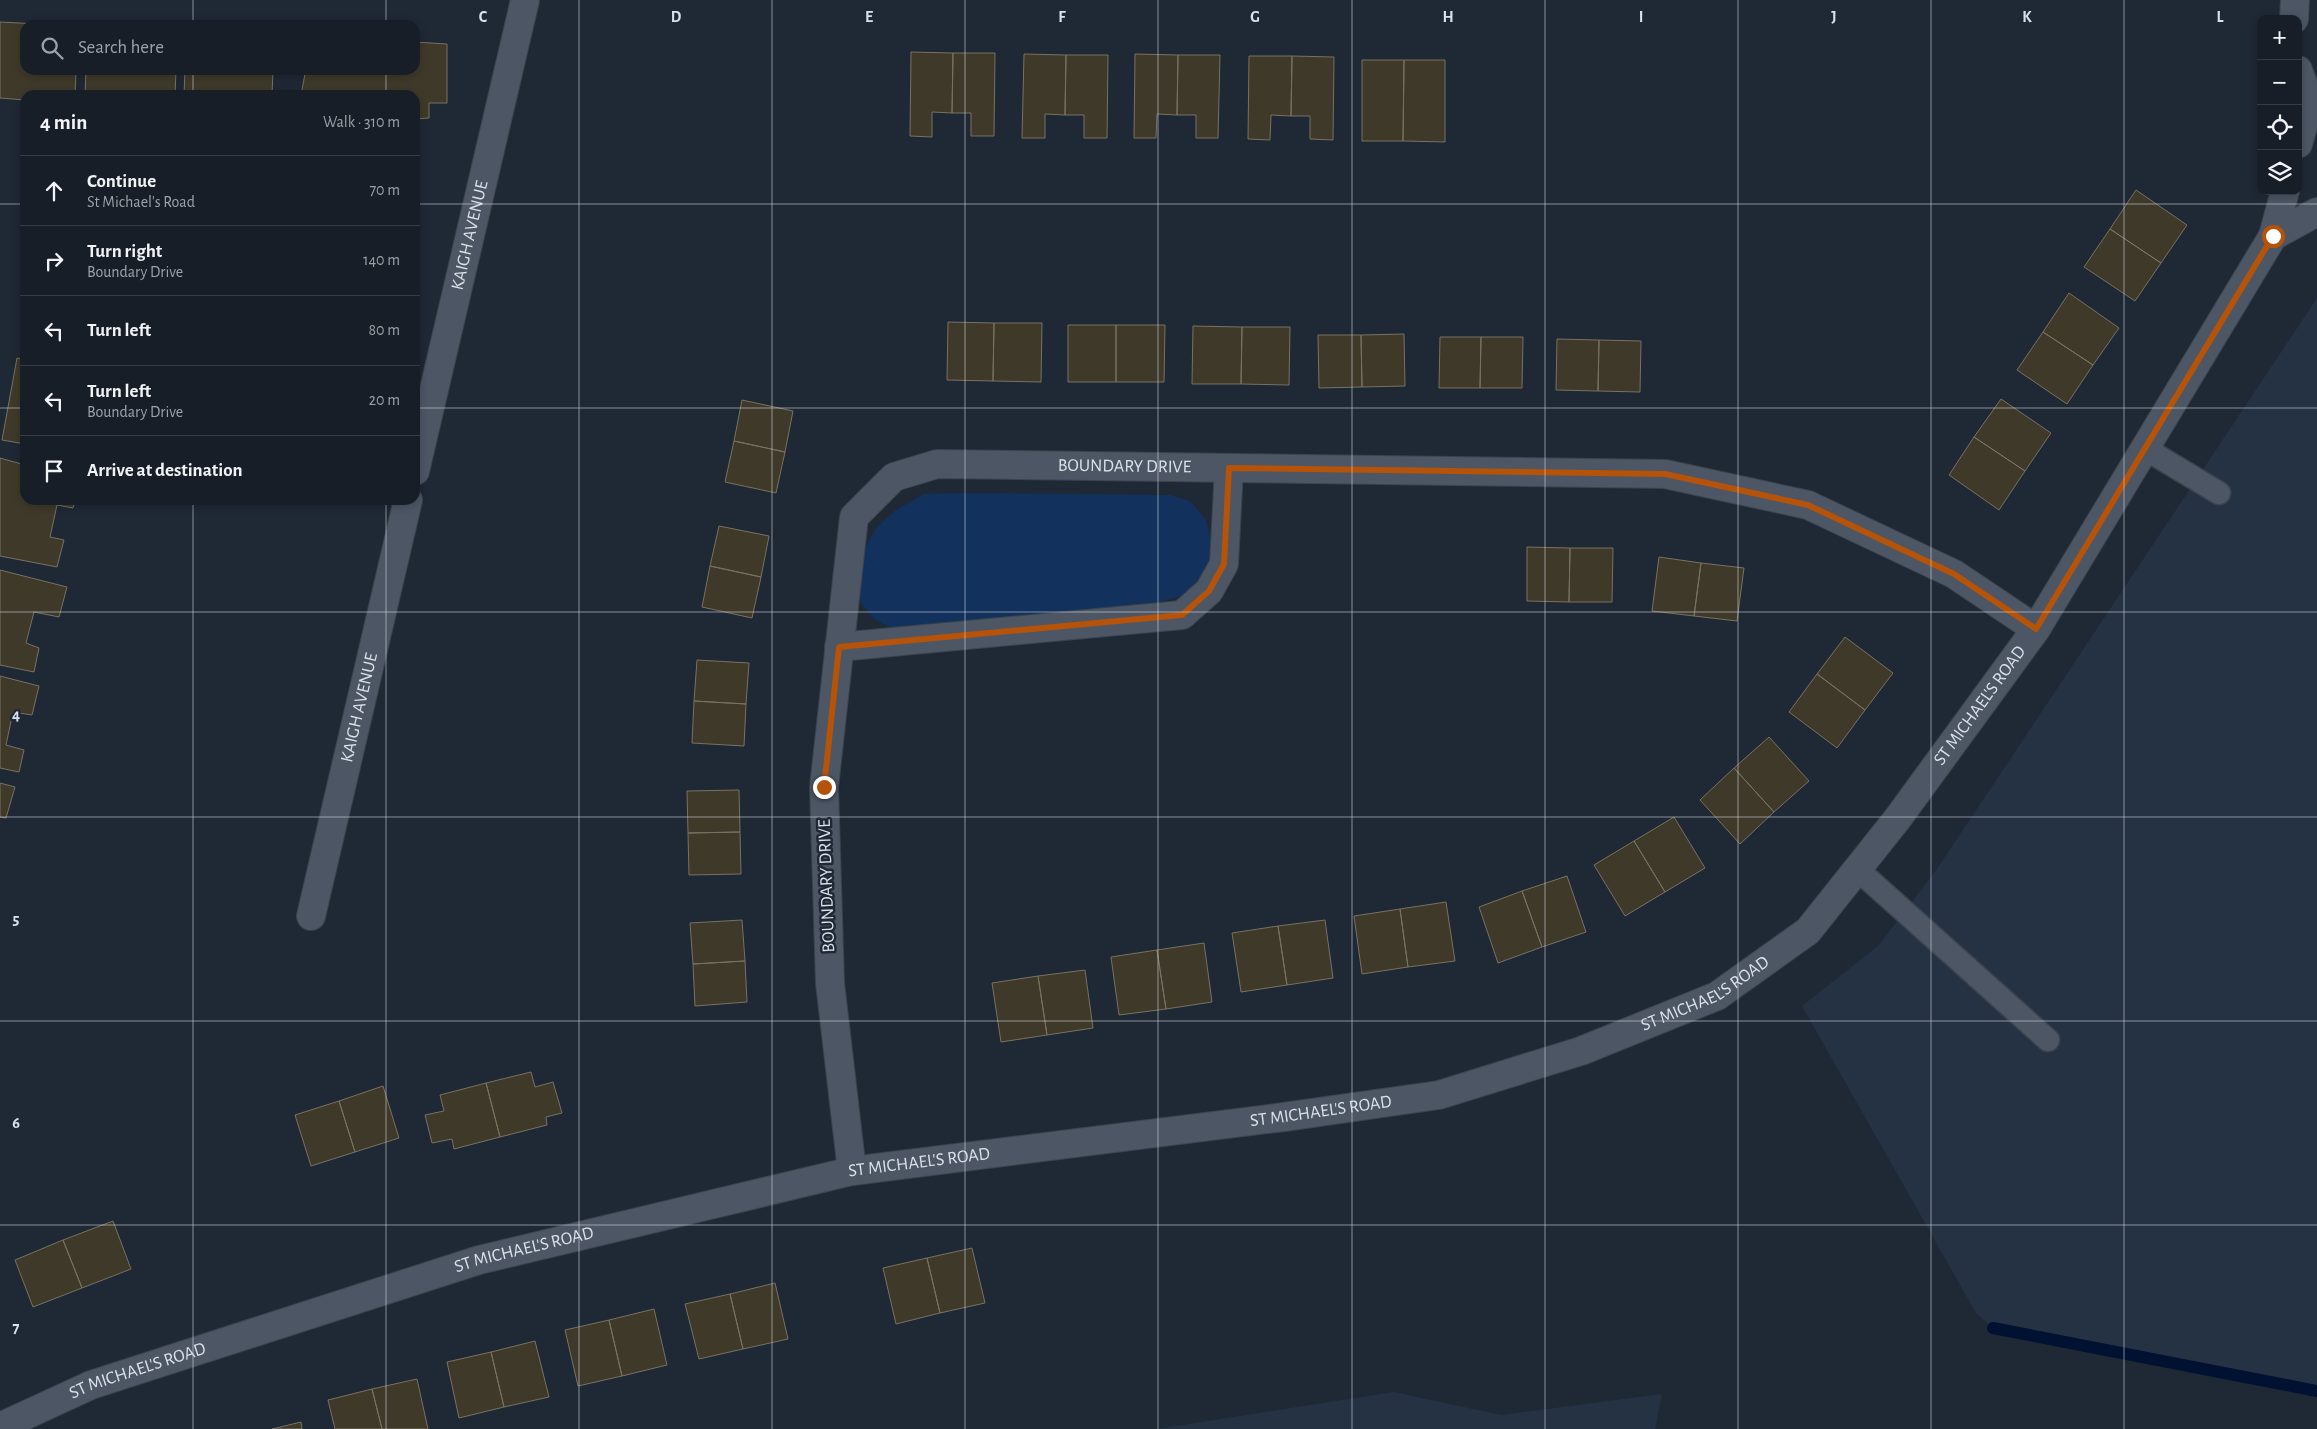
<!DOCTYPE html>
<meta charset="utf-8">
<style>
body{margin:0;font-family:"Alegreya Sans",sans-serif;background:#242b34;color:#f1f3f6}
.controls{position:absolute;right:15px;top:15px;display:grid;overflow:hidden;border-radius:10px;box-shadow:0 2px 8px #0003}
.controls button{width:45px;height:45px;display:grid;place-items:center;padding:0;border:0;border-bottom:1px solid #363c45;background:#171e28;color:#f1f3f6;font:25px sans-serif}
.stop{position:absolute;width:15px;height:15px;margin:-11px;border:4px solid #b45309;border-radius:50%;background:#fff}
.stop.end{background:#b45309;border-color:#fff;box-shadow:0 1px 5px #0008}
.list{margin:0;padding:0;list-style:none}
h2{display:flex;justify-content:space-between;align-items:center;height:65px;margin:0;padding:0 20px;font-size:21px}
h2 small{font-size:16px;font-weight:400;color:#9ea2a8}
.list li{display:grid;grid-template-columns:32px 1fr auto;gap:15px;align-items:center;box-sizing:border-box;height:70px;padding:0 20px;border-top:1px solid #363c45}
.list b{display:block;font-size:19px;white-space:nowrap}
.list p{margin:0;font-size:16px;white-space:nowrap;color:#9ea2a8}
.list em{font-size:16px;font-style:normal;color:#9ea2a8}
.icon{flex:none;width:28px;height:28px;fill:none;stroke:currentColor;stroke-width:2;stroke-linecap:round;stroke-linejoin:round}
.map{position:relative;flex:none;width:2317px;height:1429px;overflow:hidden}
.search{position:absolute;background:#171e28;box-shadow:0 2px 8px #0003;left:20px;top:20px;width:400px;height:55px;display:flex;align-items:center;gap:12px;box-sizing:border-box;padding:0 18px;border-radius:15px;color:#9ea2a8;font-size:19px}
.panel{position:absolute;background:#171e28;box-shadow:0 2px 8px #0003;left:20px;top:90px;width:400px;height:415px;border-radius:15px}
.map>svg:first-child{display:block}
</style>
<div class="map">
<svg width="2317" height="1429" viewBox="0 0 2317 1429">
<rect width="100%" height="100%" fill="#1f2835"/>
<!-- built -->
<path fill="#253244" d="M2317,298v1089l-324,-59 -17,-15 -174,-307 76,-60 59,-77z
M1394,1392l107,23 161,-21 -7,35h-498z"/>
<!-- green -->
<path fill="#12325d" d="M958,493l212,2 20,6 16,19 7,25 -6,25 -11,16 -15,10 -20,6 -252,26h-18l-18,-10 -12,-15 -5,-22 7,-28 12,-24 21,-19 28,-16z"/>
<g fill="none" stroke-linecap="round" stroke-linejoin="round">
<!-- stream -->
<path stroke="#001131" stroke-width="12" d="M1993,1328l324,63"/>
</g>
<!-- building -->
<path fill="#3f392a" stroke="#787261" d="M0,22l58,3h-33v45h51l-1,25h-50v5l-25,-2z
M415,42l32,2v59h-18v15l-14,1v-24h-114l4,-21 8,-2v-2h102z
M911,52l42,1 -1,60 -20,-1v25l-22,-1z
M953,53h42l-1,83h-23v-23h-19z
M1024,54l42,1 -1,60 -20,-1v24h-23z
M1135,54l43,1 -1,60 -20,-1 -1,24h-22z
M1066,55h42l-1,83h-23v-23h-19z
M1178,55h42l-2,83h-22v-23h-19z
M1249,56h43l-1,60 -20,-1 -1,25 -22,-1z
M1292,56l42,1 -1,83 -23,-1v-23h-19z
M1362,60h42l-1,81h-41z
M1404,60h41v82l-42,-1z
M86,70h90l-1,25h-90z
M185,70h88l-1,25h-88z
M2136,190l51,35 -26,38 -51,-34z
M2110,229l51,34 -26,38 -51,-34z
M2069,293l50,35 -26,37 -50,-33z
M948,322l46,1 -1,58 -46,-1z
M994,323h48l-1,59 -48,-1z
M1068,325h48v57h-48z
M1116,325h49l-1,57h-48z
M1193,326l49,1 -1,57h-49z
M1242,327h48l-1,58 -48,-1z
M2043,332l50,33 -26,39 -50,-34z
M1404,334l1,52 -43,1 -1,-52z
M1318,335h43l1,52 -43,1z
M1440,337h41l-1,51h-41z
M1481,337h42l-1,51h-42z
M1557,339l42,1 -1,51 -42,-1z
M1599,340l42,1 -1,51 -42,-1z
M17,358l8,2v84l-23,-4z
M2001,399l50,34 -26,38 -51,-34z
M742,400l51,11 -8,41 -51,-11z
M1974,437l51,34 -26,39 -50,-35z
M734,441l51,11 -9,41 -51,-11z
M0,458l25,7v35h50l-2,8 -16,-3 -7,32 14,3 -7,27 -57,-11z
M719,526l50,10 -8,41 -51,-11z
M1527,547l43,1 -1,54 -42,-1z
M1570,548h43l-1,54h-43z
M1659,557l42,6 -7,53 -42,-5z
M1701,563l43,5 -7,53 -43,-5z
M710,566l51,11 -9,41 -50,-11z
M0,570l67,17 -8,30 -25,-5 -8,31 13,5 -5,24 -34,-7z
M1845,637l48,36 -28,37 -48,-36z
M697,660l52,3 -3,41 -52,-3z
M1817,674l48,36 -28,38 -48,-36z
M0,676l39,10 -7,29 -19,-3 -7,33 18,5 -5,22 -19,-4z
M694,701l52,3 -2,42 -52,-3z
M1769,737l40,44 -35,31 -40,-44z
M1734,768l40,44 -34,32 -40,-44z
M0,783l15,4 -9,31 -6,-1z
M739,790l1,42 -52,1 -1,-42z
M1674,817l31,51 -40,24 -31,-51z
M740,832l1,42 -52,1 -1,-42z
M1634,841l31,51 -40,24 -31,-51z
M1567,876l19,56 -44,15 -20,-56z
M1522,891l20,56 -44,16 -19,-56z
M1446,902l9,59 -47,6 -8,-58z
M1400,909l8,58 -46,7 -8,-58z
M742,920l3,41 -52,3 -3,-41z
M1325,920l8,58 -46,7 -9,-59z
M1278,926l9,59 -46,7 -9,-59z
M1204,943l8,59 -46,7 -9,-59z
M1157,950l9,59 -47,6 -8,-58z
M745,961l2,41 -52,4 -2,-42z
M1085,970l8,58 -46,7 -9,-59z
M1038,976l9,59 -46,7 -9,-59z
M531,1072l4,15 18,-5 9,31 -16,4 1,8 -47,12 -14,-54z
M486,1083l14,54 -46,12 -2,-10 -20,4 -7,-28 19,-4 -4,-16z
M383,1086l16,52 -44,14 -16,-51z
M339,1101l16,51 -44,14 -16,-51z
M113,1221l18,48 -49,19 -19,-48z
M63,1240l19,48 -49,19 -18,-47z
M972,1248l13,55 -45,10 -13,-55z
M927,1258l13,55 -44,11 -13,-56z
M775,1283l13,56 -45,10 -13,-55z
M730,1294l13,55 -44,10 -14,-55z
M654,1309l13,56 -45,11 -13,-56z
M609,1320l13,56 -44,10 -13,-56z
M535,1341l14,56 -45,10 -13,-55z
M491,1352l13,55 -45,11 -12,-56z
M417,1379l11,50h-46l-10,-40z
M372,1389l10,40h-47l-7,-29z
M301,1422l1,7h-30z"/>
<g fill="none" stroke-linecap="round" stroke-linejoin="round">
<!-- lane casing -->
<g stroke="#3b434d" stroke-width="25">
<path id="lane" d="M2144,448l75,45
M1857,869l191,171"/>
</g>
<!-- street casing -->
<g stroke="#3b434d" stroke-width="30">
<g id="street">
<path d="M2294,19l1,-19"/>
<path d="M2298,70l12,32 7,8"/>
<path d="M2298,144l12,-42"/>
<path d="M2273,236l44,-24"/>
<path id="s1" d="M415,471l110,-471"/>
<path d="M839,647l343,-32 27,-24 15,-27 5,-96"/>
<path id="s2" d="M311,916l97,-416"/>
<path id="s3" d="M852,1171l-22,-188 -6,-196 30,-270 40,-40 43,-13 728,10 143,31 146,69 82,55"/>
<path id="s4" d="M0,1427l91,-42 388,-125 373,-89 432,-54 155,-22 142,-44 136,-55 91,-65 90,-113 138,-189 237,-393 12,-45"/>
</g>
</g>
<!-- lane -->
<use href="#lane" stroke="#4c5664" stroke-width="22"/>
<!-- street -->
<use href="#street" stroke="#4c5664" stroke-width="28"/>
</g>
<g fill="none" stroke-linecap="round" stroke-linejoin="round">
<!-- route -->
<path stroke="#b45309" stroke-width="6" d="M824,787l15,-140 343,-32 27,-24 15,-27 5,-96 436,6 143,31 146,69 82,55 237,-393"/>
</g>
<!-- grid -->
<path fill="none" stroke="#dbe1ea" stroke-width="1" stroke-opacity="0.55" d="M193,0v25M386,0v25M579,0v1429M772,0v1429M965,0v1429M1158,0v1429M1352,0v1429M1545,0v1429M1738,0v1429M1931,0v1429M2124,0v1429M193,70v25M386,70v25M0,204h25M415,204h1902M0,408h25M415,408h1902M193,500v929M386,500v929M0,612h2317M0,817h2317M0,1021h2317M0,1225h2317"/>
<g text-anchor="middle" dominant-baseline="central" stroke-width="5" stroke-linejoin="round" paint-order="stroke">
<!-- street labels -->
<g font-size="18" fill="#dbe1ea" stroke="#1f2835">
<text stroke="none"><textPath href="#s1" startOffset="242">KAIGH AVENUE</textPath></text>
<text stroke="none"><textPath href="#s3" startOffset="946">BOUNDARY DRIVE</textPath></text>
<text stroke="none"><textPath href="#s4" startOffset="2174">ST MICHAEL'S ROAD</textPath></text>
<text stroke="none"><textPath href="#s2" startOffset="214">KAIGH AVENUE</textPath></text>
<text transform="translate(827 886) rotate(-92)">BOUNDARY DRIVE</text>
<text stroke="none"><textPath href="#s4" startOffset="1769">ST MICHAEL'S ROAD</textPath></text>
<text stroke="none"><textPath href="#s4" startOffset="1364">ST MICHAEL'S ROAD</textPath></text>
<text stroke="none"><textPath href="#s4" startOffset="959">ST MICHAEL'S ROAD</textPath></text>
<text stroke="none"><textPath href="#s4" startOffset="554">ST MICHAEL'S ROAD</textPath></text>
<text stroke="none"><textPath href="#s4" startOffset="149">ST MICHAEL'S ROAD</textPath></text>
</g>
</g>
<g font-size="16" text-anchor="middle" font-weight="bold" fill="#dbe1ea" stroke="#1f2835" stroke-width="5" stroke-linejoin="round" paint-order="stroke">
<text x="483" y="22">C</text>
<text x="676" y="22">D</text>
<text x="869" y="22">E</text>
<text x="1062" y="22">F</text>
<text x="1255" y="22">G</text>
<text x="1448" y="22">H</text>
<text x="1641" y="22">I</text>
<text x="1834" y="22">J</text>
<text x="2027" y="22">K</text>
<text x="2220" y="22">L</text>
<text x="16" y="720">4</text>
<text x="16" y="924">5</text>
<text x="16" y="1128">6</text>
<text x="16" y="1333">7</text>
</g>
</svg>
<div class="controls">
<button>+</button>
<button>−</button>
<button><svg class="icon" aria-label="locate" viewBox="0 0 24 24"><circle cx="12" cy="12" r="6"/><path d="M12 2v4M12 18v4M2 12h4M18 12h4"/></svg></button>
<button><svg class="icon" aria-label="layers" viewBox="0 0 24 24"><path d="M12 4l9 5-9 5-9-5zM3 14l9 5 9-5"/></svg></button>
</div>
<div class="stop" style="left:2273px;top:236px"></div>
<div class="stop end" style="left:824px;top:787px"></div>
<div class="search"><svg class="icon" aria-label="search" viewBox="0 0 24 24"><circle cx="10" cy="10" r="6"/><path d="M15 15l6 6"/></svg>Search here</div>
<section class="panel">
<h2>4 min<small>Walk · 310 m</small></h2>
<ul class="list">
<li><svg class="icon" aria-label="ahead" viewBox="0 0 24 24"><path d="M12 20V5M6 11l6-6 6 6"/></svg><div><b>Continue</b><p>St Michael's Road</p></div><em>70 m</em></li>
<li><svg class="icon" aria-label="right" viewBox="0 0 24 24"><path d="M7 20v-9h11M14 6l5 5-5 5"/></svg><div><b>Turn right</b><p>Boundary Drive</p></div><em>140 m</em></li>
<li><svg class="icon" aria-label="left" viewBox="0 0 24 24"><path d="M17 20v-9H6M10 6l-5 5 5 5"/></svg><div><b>Turn left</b></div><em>80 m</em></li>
<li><svg class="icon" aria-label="left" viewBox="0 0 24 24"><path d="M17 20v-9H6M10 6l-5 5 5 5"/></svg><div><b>Turn left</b><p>Boundary Drive</p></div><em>20 m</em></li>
<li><svg class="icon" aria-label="arrive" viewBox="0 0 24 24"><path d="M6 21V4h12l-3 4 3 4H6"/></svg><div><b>Arrive at destination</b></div></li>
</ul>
</section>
</div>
